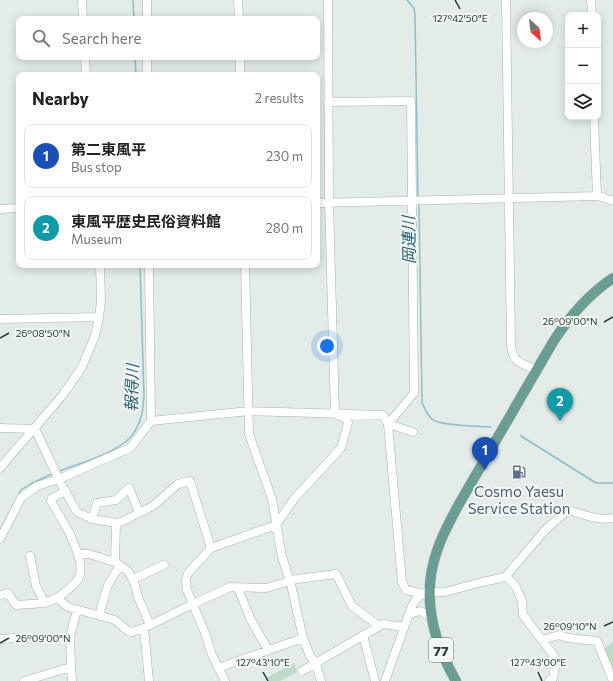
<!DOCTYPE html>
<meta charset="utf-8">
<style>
body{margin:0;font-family:Commissioner,"Noto Sans JP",sans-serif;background:#f2f2f2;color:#202124}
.controls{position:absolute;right:12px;top:12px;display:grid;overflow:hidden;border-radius:8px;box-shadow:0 2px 10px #0003}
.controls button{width:36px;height:36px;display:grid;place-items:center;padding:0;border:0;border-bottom:1px solid #e0e0e0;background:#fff;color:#202124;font:20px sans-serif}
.compass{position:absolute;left:517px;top:12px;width:36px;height:36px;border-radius:50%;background:#fff;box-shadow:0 2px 10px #0003;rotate:152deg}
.you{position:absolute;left:327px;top:346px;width:14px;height:14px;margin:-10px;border:3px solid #fff;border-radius:50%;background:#1a73e8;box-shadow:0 0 0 6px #1a73e833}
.badge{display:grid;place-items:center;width:26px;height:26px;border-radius:50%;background:#ea580c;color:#fff;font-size:13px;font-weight:700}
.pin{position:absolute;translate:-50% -33px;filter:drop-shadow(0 1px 2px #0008)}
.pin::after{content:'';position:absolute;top:21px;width:14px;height:12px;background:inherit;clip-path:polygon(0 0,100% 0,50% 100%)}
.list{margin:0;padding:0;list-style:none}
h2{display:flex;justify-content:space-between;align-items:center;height:52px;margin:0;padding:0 16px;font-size:17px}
h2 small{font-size:13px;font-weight:400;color:#757577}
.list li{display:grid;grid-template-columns:26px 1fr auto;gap:12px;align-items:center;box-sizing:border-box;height:64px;margin:0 8px 8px;padding:0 8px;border:1px solid #e0e0e0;border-radius:8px}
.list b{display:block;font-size:15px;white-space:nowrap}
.list p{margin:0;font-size:13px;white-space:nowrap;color:#757577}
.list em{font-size:13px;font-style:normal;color:#757577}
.icon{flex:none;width:22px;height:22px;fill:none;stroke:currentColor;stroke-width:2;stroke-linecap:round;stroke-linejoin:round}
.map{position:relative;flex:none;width:613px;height:681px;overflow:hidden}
.search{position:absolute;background:#fff;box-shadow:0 2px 10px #0003;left:16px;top:16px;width:304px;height:44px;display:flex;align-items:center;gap:10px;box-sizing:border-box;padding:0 14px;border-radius:8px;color:#757577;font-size:15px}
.panel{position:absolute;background:#fff;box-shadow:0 2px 10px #0003;left:16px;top:72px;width:304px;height:196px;border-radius:8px}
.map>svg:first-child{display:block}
</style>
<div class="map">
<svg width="613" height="681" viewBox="0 0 613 681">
<rect width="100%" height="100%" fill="#e3ece8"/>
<!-- green -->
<path fill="#bedbc8" d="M613,642v33l-9,-26z
M294,663l3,9 -17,9h-12l-2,-3z"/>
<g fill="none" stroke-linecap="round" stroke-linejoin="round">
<!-- stream -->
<path stroke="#90becb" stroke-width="1.5" d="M133,0l1,19
M407,0l7,8 1,8 3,182
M135,57l1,18
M419,203l3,200c3,6 5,12 10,16 7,7 47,7 59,8
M521,436l75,47h17
M57,472c22,-9 67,-20 78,-41 7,-11 8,-22 9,-35l-4,-131
M0,530l21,-40 9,-6 22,-10"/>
<!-- minor casing -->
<g stroke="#a6b3af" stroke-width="9">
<path id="minor" d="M82,0l1,19
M147,0v19
M238,0l1,19
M328,0l1,203 6,211
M506,0l5,346c2,17 11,18 26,24
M591,0l1,15
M85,57l1,18
M147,57v18
M240,57v18
M328,102l83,-1 3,292 -26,31 14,158 4,8 18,4
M594,117l3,79
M317,203l280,-7 5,1 11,4
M0,209l19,-1
M0,319l99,-2
M151,421l98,-10 134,4 5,9 25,8
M0,428l35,1
M35,429l27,57 15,26 15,7 24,4 5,-1 32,-16 25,-22 12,-3 21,67
M0,468l62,-72 20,-29 13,-31 4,-19 2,-16 -1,-36
M66,491l-14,7 -1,3 19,33 8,20
M92,519l5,-16 19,-3 13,-12 10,24
M116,523l-1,39 13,9 6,11 4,15 12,28
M0,539l21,-41 16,-12 22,-7 71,-31 21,-27 -2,-156
M30,556l6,30 9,17
M506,576l10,11 6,14 1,14 31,41 1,11 -2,11 -4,3
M133,579l31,-14
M238,588l12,30 18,32
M0,595l8,-2 8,12 29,-2 12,-5 11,9 47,13 13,11 4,1 12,-4 49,-24 37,-17 36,1 24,-7 -8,-24 -10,-58 -23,-65 -4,-169
M57,598c18,-14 29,-18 21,-44h11l26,8
M409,614l11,-3 11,5
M99,615l9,-30 12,-20
M144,628l5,53
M363,635l12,46
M0,639l16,-1 23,1
M542,640l17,-5 9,3 29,3 16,40
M71,667l-1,-30 7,-27
M218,668l85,-30
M302,671l81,-47 21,3
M24,681l47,-14 1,14
M225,681l-13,-26 -7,-22 -18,-43 -1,-10 2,-7 23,-25 65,-23 18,-26 47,-51 7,-25 -3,-5 -10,-4
M321,681l-5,-17 -6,-8 -7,-18 -13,-58 46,-6 16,32 27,20
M385,681l24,-67c3,-10 8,-20 19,-22 5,-1 11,1 17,0l37,-10 19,-4 5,-2 40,-47 22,-19c14,4 31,11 45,8"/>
</g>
<!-- major casing -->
<g stroke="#c2c8c7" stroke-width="11">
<path id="major" d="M456,681c-23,-40 -35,-85 -19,-130 5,-16 14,-32 22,-47l94,-162c16,-25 35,-47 60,-64"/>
</g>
<!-- minor -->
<use href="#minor" stroke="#fff" stroke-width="8"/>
<!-- major -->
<use href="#major" stroke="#6c9d94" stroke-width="10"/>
</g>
<!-- ticks -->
<path fill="none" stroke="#243b37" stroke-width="1.5" d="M455,0l5,9M604,322l9,-5M0,338l9,-5M604,626l9,-4M0,643l9,-5M263,672l5,9M538,672l4,9"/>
<!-- icons -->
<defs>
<g id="fuel-bare" transform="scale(1.08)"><path d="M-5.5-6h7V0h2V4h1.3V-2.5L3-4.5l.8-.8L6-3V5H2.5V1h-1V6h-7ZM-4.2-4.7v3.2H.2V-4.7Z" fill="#5c6f8a" stroke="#f3f8f6" stroke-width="2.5" paint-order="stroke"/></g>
</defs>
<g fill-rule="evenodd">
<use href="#fuel-bare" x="519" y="472"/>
</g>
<g text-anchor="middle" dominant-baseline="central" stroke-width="4" stroke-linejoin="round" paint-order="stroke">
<!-- shield labels -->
<rect fill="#f3f8f6" stroke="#627470" stroke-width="1" x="429" y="638" width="24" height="24" rx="3"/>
<g font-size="14" font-weight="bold" fill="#243b37">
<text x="441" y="650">77</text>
</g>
<!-- service labels -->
<g font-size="15" fill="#4e5e75" stroke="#f3f8f6">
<text x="519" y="491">Cosmo Yaesu<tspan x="519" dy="17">Service Station</tspan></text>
</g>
<!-- water labels -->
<g font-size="16" font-style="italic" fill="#245f72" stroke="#f3f8f6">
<text transform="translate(408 240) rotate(-91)">岡連川</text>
<text transform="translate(131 388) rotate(-88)">報得川</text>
</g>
</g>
<g font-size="10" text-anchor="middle" fill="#243b37" stroke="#f3f8f6" stroke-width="4" stroke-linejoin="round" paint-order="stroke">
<text x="460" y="22">127°42'50"E</text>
<text x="570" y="325">26°09'00"N</text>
<text x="43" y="337">26°08'50"N</text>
<text x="570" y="630">26°09'10"N</text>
<text x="43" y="642">26°09'00"N</text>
<text x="263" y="666">127°43'10"E</text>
<text x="538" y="666">127°43'00"E</text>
</g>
</svg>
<div class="controls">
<button>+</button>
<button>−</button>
<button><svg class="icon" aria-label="layers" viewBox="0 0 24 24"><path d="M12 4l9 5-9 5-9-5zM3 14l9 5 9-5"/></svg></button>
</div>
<svg class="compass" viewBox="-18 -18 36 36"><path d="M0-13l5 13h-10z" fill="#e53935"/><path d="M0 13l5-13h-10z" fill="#757577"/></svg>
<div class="you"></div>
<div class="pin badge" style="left:485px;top:470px;background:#1a4fb4">1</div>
<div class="pin badge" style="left:560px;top:421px;background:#0f9aa8">2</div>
<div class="search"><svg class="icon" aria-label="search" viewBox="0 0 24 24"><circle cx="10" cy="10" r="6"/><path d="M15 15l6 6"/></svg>Search here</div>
<section class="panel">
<h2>Nearby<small>2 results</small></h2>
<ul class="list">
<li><span class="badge" style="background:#1a4fb4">1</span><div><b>第二東風平</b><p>Bus stop</p></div><em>230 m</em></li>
<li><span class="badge" style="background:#0f9aa8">2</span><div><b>東風平歴史民俗資料館</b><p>Museum</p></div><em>280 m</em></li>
</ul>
</section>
</div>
